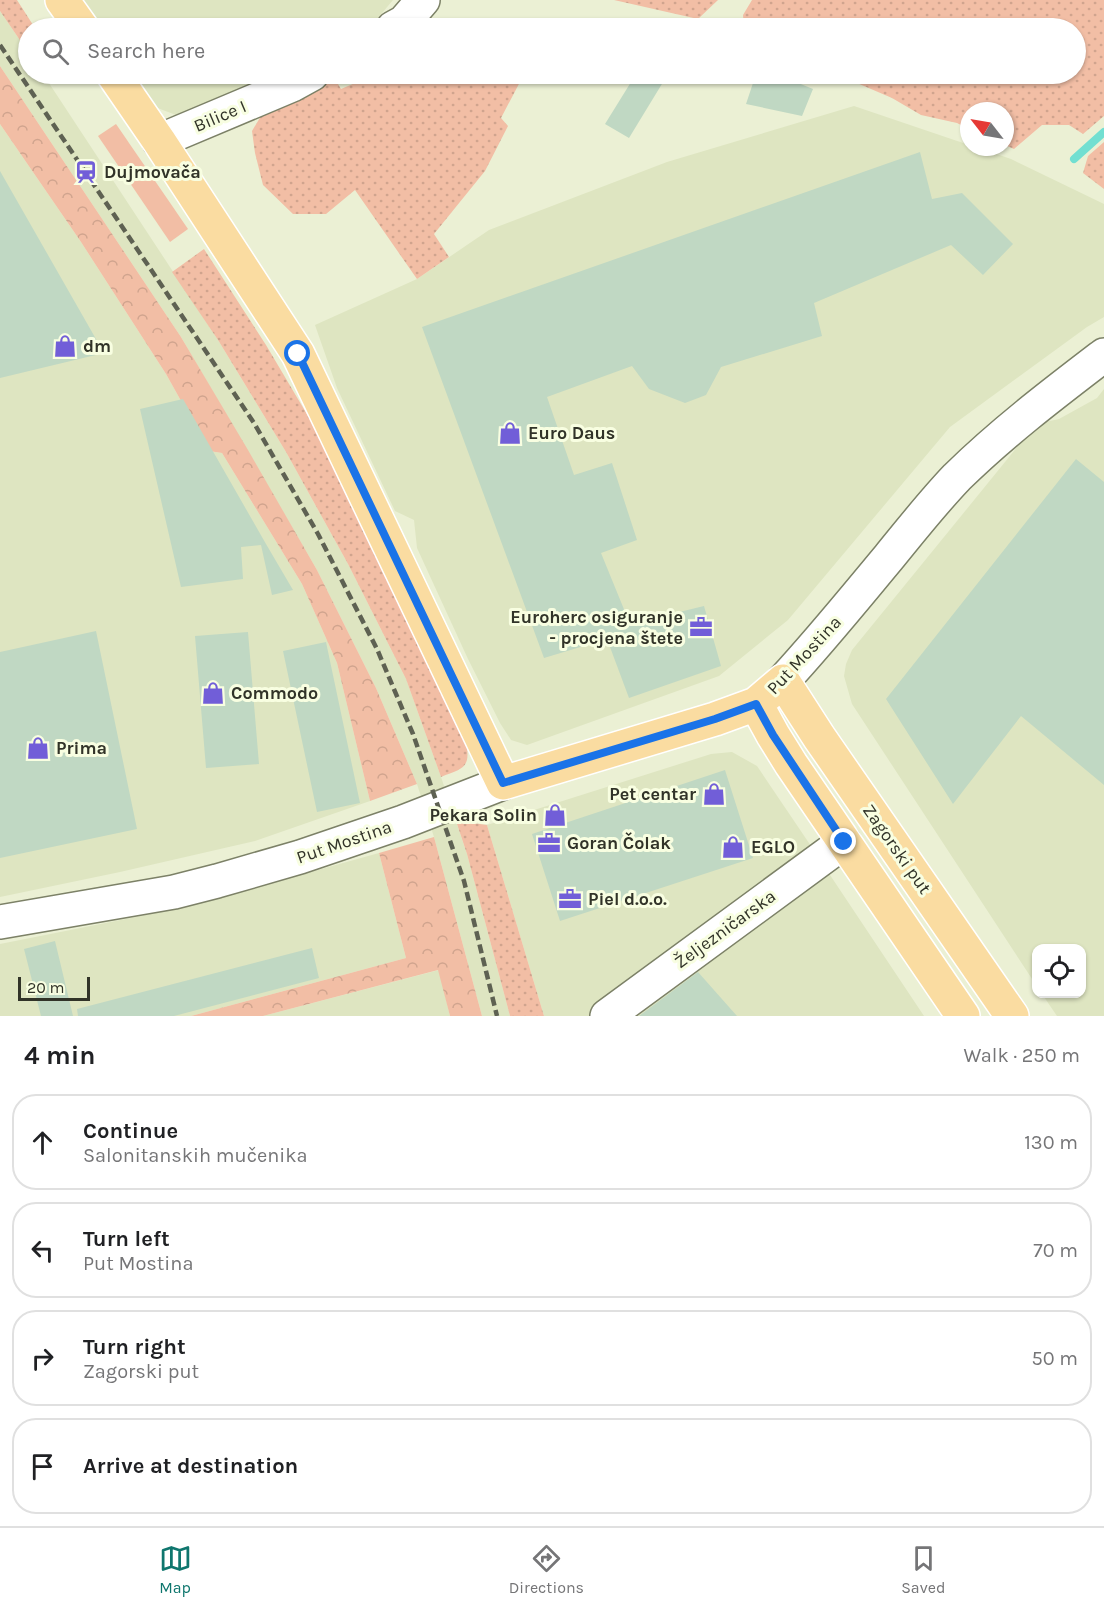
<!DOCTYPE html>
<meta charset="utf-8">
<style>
body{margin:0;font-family:Karla,sans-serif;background:#f6f6f6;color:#202124}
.controls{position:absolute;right:18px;bottom:18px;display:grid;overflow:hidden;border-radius:12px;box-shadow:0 2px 4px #0004}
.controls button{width:54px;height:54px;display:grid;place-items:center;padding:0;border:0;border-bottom:2px solid #e0e0e0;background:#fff;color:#202124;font:30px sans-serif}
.compass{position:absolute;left:960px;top:102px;width:54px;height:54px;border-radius:50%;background:#fff;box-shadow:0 2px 4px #0004;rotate:301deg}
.scale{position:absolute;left:18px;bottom:15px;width:72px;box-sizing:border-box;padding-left:6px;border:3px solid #313328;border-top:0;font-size:16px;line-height:21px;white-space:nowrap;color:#313328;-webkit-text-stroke:4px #f8fee1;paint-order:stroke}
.stop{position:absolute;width:18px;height:18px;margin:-14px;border:4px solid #1a73e8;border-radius:50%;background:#fff}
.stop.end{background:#1a73e8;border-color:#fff;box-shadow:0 2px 6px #0008}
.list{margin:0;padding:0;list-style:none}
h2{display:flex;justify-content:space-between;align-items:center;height:78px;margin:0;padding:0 24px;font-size:26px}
h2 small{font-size:20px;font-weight:400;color:#757577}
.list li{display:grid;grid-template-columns:39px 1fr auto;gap:18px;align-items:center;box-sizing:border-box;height:96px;margin:0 12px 12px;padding:0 12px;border:2px solid #e0e0e0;border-radius:24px}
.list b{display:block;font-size:22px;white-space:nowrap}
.list p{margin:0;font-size:20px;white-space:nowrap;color:#757577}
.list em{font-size:20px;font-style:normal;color:#757577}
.icon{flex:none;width:33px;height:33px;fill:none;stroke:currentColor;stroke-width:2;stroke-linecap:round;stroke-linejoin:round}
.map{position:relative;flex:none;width:1104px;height:1016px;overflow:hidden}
.search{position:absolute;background:#fff;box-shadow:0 2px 4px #0004;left:18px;right:18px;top:18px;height:66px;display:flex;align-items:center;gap:15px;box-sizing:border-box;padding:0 21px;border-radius:33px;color:#757577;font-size:22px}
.sheet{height:510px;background:#fff}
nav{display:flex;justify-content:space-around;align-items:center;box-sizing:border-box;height:84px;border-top:2px solid #e0e0e0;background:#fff;font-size:16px;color:#757577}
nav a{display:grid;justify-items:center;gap:3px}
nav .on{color:#0f766e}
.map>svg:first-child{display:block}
</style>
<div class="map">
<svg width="1104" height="1016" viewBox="0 0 1104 1016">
<defs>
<pattern id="grass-dots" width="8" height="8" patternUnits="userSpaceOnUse" patternTransform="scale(1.5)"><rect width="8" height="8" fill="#f2bea5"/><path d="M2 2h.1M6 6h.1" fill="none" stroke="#d0a48e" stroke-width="1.8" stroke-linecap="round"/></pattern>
<pattern id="forest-crowns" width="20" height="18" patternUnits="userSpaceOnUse" patternTransform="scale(1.5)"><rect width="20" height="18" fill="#f2bea5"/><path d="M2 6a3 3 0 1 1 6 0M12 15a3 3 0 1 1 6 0" fill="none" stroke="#d0a48e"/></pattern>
</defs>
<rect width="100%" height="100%" fill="#ebf0d4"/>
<!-- built -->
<path fill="#dee5c1" d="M82,0h311l-21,25 -8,3h-263z
M0,11l28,41v22h15l175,266 68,112 62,112 58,115 35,98 26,77 43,162h-28l-48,-179 -17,-53 -41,-96 -59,-118 -136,-233 -181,-271z
M131,74h147l-78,35 -24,6 -21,-8z
M854,106l115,39v2h7l35,12 93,45v113l-17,10 -137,100 -162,193 -69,56 -192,69 -16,-5 -11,-17 -32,-64 -51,-111 -3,-28 -19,-9 -58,-123 -22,-63 102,-46 72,-49 178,-68z
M0,124l81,118 85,132 43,77 13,2 80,131 35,79 33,138 -115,40 -135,31 -120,25z
M1104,389v627h-47l-15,-22 40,-1v-45h-46v37l-184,-281 -8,-28 2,-12 6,-14 184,-226 23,-5 38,-21z
M732,752l25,14 54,80 -214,170h-53l-57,-191 224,-71z
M379,853l27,105 -215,58h-191v-72l181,-36z
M824,866l100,150h-301z
M439,970l11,46h-187z"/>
<!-- grass -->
<path fill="url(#grass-dots)" d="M0,0h17l18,28h-7v24l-28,-41z
M614,0h104l-20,19z
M752,0h352v116l-21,18 -14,-9h-27l-28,24 -9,-4v-34h-36v18l-12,-6 -36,-8 -29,-17 -56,-24h240v-46h-332l-1,-13z
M376,74h139l7,4 -21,40 7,8 -23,45 -51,63 15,23 -32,22 -62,-89 -29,24h-33l-30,-29 -8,-32 -3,-22 9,-15 74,-37 6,10z
M1104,142v47l-21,-16 5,-17z
M204,249l62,96 58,98 104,215 39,90c3,22 -8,21 -26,29l-35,-98 -58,-115 -62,-112 -68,-112 -46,-68z
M465,822l22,3 57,191h-34l-43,-162 -10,-30z"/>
<!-- forest -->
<path fill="url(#forest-crowns)" d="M0,66l181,271 67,113 69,120 59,118 41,96 -47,17 -33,-138 -35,-79 -80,-131 -13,-2 -43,-77 -85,-132 -81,-118z
M434,837l48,179h-32l-12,-46 -175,46h-72l215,-58 -27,-105z"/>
<!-- pitch -->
<path fill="#f2bea5" d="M116,124l72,105 -18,13 -72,-106z"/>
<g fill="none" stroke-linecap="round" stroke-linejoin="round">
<!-- stream -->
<path stroke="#72dfd1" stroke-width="8" d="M1074,159l30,-27"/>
</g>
<!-- building -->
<path fill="#c0d8c3" d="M636,74h32l-39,64 -24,-14z
M756,74h20l37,15 -11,27 -56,-12z
M920,152l12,47 30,-6 51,51 -30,31 -32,-30 -137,58 8,33 -101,31 -15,28 -21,8 -36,-14 -17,-23 -85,31 27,78 38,-12 25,77 -36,13 29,71 74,-18 17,60 -92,32 -22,-59 -63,19 -122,-331z
M0,171l104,182 -104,25z
M183,399l83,145 27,46 -21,5 -11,-50 -20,2 2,32 -62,8 -41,-178z
M1076,459l28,23v303l-83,-69 -68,88 -67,-105z
M96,631l41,198 -137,29v-206z
M248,632l11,132 -53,4 -11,-132z
M326,642l34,161 -43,9 -34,-161z
M725,770l28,88 -193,63 -28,-87z
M55,941l18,75h-32l-17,-67z
M312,948l7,30 -145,38h-96l-1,-7z
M698,972l39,44h-98z"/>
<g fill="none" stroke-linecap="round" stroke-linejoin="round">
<!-- minor casing -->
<g stroke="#7c8167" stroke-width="36">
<path id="minor" d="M393,28l11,-6 19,-22
M159,141l133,-56 20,-11
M783,681c37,-40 71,-82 106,-124 22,-27 44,-55 68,-80 46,-45 96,-83 147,-122
M0,922l174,-30 43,-11 83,-24 103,-35 100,-39
M607,1016l237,-174"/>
</g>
<!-- major casing -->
<g stroke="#fff" stroke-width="36">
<path id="major" d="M62,0l20,28
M113,74l46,67 139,213 205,429 212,-64 41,-15 27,-23 36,56 193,279
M756,704l17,31 18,29 172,252"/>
</g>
<!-- minor -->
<use href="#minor" stroke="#fff" stroke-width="33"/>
<!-- major -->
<use href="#major" stroke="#fadca1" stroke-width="33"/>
<!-- rail -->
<path stroke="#5e6152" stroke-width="4.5" stroke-dasharray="9 4.5" stroke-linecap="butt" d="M0,45l254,378 64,111 59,115 36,85 51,147 33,135"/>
</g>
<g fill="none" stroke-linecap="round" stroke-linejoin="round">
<!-- route -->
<path stroke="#1a73e8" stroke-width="8" d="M298,354l205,429 212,-64 41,-15 17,31 71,107"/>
</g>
<!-- icons -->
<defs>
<g id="station-bare" transform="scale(1.8)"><path d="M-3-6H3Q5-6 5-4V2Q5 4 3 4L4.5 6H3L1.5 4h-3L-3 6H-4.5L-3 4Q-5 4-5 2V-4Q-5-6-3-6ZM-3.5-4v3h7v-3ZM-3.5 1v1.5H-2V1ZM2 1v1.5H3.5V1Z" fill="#715ed8" stroke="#f8fee1" stroke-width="2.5" paint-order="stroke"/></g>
<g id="shop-bare" transform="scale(1.8)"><path d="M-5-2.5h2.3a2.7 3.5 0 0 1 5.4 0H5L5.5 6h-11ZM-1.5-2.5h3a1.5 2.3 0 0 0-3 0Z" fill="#715ed8" stroke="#f8fee1" stroke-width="2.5" paint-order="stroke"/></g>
<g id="office-bare" transform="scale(1.8)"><path d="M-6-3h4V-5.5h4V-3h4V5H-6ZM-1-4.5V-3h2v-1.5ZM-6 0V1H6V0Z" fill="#715ed8" stroke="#f8fee1" stroke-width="2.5" paint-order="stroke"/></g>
</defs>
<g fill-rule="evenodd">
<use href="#station-bare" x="86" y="172"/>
<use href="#shop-bare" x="65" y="346"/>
<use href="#shop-bare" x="510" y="433"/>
<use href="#office-bare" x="701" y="627"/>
<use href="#shop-bare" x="213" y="693"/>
<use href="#shop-bare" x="38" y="748"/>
<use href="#shop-bare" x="714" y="794"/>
<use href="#shop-bare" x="555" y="815"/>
<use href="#office-bare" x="549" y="843"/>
<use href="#shop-bare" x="733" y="847"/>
<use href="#office-bare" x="570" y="899"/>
</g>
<g text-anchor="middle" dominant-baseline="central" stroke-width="6" stroke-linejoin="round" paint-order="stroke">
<!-- street labels -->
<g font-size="18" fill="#313328" stroke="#f8fee1">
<text transform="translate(220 116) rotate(-23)">Bilice I</text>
<text transform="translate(804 655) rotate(-47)">Put Mostina</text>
<text transform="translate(344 842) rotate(-19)">Put Mostina</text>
<text transform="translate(897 849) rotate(55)">Zagorski put</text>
<text transform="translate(725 929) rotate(-36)">Željezničarska</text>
</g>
<!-- poi labels -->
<g font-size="18" font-weight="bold" fill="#313328" stroke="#f8fee1" text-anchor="start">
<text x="104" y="172">Dujmovača</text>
<text x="83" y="346">dm</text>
<text x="528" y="433">Euro Daus</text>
<text x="683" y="617" text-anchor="end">Euroherc osiguranje<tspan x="683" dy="21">- procjena štete</tspan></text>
<text x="231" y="693">Commodo</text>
<text x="56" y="748">Prima</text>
<text x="696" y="794" text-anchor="end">Pet centar</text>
<text x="537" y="815" text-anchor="end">Pekara Solin</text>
<text x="567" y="843">Goran Čolak</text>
<text x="751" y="847">EGLO</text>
<text x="588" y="899">Piel d.o.o.</text>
</g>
</g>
</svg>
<div class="controls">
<button><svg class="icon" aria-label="locate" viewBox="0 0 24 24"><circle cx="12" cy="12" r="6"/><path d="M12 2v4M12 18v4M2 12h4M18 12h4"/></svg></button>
</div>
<svg class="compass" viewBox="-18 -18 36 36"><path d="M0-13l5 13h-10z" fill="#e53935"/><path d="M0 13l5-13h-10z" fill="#757577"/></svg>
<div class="scale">20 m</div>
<div class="stop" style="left:298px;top:354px"></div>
<div class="stop end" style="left:844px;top:842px"></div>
<div class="search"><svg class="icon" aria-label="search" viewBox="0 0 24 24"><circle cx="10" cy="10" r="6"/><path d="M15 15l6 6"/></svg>Search here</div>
</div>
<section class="sheet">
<h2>4 min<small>Walk · 250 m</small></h2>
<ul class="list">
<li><svg class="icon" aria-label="ahead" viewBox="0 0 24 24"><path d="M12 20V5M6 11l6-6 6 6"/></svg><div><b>Continue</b><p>Salonitanskih mučenika</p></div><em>130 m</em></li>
<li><svg class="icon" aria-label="left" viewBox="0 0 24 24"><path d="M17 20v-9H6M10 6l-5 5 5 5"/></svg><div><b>Turn left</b><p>Put Mostina</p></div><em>70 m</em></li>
<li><svg class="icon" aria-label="right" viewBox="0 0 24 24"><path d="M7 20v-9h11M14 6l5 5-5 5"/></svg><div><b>Turn right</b><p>Zagorski put</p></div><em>50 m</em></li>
<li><svg class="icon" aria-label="arrive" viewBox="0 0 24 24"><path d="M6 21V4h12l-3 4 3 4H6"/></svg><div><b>Arrive at destination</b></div></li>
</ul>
</section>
<nav>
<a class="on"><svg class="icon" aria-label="map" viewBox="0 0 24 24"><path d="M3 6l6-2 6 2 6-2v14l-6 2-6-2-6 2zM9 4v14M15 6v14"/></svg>Map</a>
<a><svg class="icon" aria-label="directions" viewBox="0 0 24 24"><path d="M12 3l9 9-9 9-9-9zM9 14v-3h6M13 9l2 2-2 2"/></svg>Directions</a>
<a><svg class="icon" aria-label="saved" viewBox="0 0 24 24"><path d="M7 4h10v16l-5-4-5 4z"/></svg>Saved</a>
</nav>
